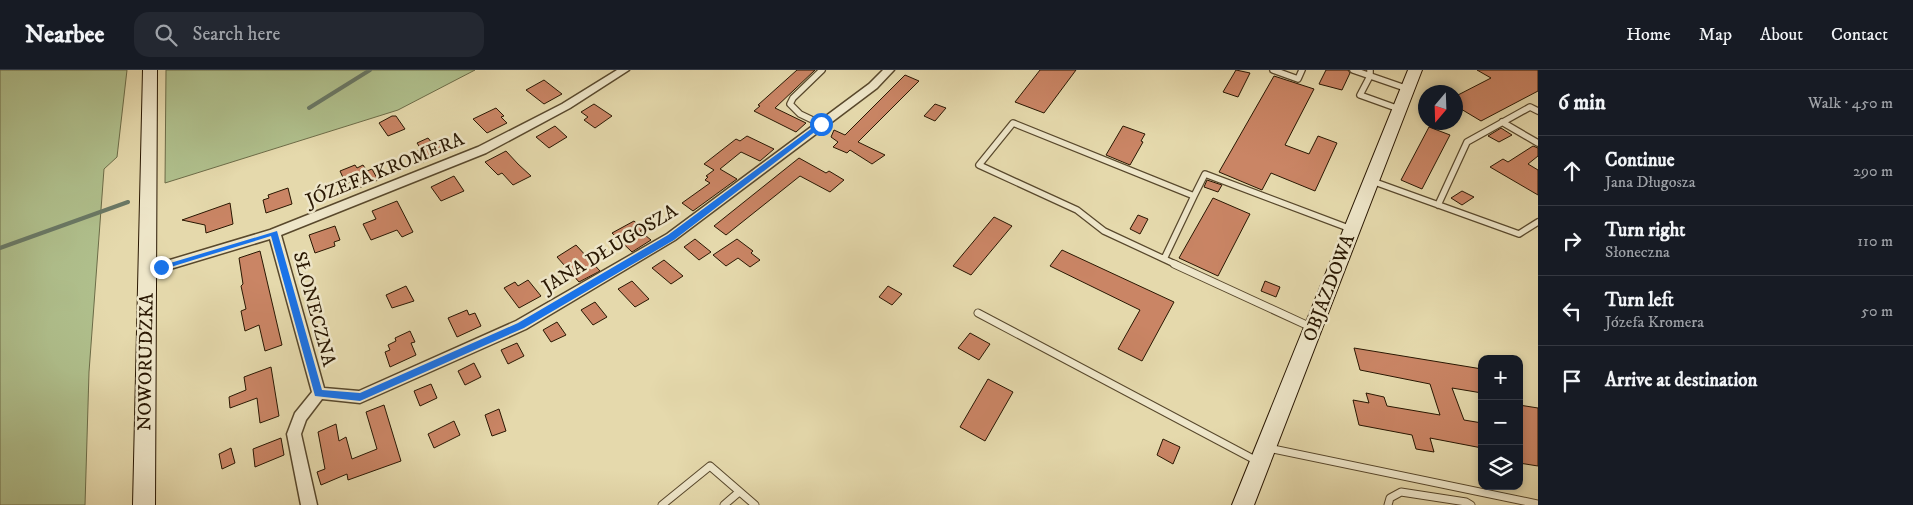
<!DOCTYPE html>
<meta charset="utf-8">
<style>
body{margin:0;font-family:"IM FELL DW Pica",serif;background:#242831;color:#f1f3f6}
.controls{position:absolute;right:15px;bottom:15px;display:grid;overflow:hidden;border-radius:10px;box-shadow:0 2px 8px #0003}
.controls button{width:45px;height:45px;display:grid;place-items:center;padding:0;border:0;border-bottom:1px solid #363941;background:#171b24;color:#f1f3f6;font:25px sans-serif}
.compass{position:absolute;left:1418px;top:15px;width:45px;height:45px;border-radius:50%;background:#171b24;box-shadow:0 2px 8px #0003;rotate:199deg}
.stop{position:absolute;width:15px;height:15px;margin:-11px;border:4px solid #1a73e8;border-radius:50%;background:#fff}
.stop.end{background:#1a73e8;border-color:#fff;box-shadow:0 1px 5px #0008}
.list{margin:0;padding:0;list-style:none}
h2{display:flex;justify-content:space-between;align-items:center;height:65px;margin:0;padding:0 20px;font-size:21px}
h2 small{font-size:16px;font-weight:400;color:#9ea1a6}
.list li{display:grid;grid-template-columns:32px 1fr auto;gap:15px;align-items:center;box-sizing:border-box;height:70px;padding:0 20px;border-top:1px solid #363941}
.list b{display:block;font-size:19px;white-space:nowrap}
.list p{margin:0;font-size:16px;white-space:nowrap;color:#9ea1a6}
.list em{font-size:16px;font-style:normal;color:#9ea1a6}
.icon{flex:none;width:28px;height:28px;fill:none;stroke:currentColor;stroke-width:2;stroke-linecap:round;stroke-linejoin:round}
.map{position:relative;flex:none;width:1538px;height:435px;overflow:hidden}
header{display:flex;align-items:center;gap:30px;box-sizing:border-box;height:70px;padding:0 25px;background:#171b24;border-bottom:1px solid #363941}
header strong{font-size:24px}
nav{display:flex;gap:28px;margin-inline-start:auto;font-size:18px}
.search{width:350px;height:45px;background:#242831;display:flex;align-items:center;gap:12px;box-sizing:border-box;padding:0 18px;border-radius:15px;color:#9ea1a6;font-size:19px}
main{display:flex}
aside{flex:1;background:#171b24}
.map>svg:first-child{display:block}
</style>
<header>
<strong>Nearbee</strong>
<div class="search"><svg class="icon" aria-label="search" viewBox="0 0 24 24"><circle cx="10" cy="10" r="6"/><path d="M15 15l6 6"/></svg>Search here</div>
<nav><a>Home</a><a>Map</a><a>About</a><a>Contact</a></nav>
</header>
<main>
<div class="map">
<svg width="1538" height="435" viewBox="0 0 1538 435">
<rect width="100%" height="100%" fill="#e5d9ac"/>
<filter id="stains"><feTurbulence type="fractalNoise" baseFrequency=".004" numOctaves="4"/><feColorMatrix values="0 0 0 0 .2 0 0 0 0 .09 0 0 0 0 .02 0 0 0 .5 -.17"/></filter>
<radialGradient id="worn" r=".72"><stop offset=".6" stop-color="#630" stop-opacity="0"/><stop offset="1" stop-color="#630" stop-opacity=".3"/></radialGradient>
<!-- green -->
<path fill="#b0c08d" stroke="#6c6c48" d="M0,0h127l-10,87 -13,12 -15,203 -4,133h-85z
M166,0h309l-77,40 -233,73z"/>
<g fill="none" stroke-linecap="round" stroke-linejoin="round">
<!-- stream -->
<path stroke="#6a7966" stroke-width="4" d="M309,38l61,-38
M0,178l128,-46"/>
</g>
<!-- building -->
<path fill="#ca8565" stroke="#291702" d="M797,0h18l-40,38 31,15 -10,9 -42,-21 6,-5 -2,-1z
M1040,0h36l-32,43 -29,-11z
M1236,0l14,3 -12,24 -15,-5z
M1326,0h22l2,3 -8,17 -23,-6z
M1477,0h61v21l-57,30 -25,-15v-10l35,-18z
M905,5l14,6 -61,61 27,13 -13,9 -22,-14 -3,3 -14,-6 5,-5 -7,-5 3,-7 11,5z
M1274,6l40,13 -29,56 24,9 9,-18 19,7 -22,48 -44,-18 -9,17 -43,-18z
M544,10l18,14 -18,10 -18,-14z
M594,34l18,12 -17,12 -11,-8 4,-3 -7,-5z
M935,34l11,4 -11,13 -11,-5z
M496,38l8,8 -3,1 6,6 -20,10 -14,-14z
M392,46h4l9,13 -17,7 -9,-13z
M555,56l12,11 -18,11 -13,-11z
M1123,56l22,8 -4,7 2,1 -13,23 -24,-10z
M1429,57l21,8 -28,54 -21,-9z
M1501,58l11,7 -13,7 -11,-6z
M747,66l27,13 -14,12 -19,-9 -21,17 17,10 -44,32 -11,-8 28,-20 -5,-3 3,-3 -2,-1 8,-6 -10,-6 32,-25 4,2z
M428,68l5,6 5,-2 8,10 -23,10 -7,-10 5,-3 -4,-6z
M1533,76l5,2v8l-10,8 10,6v25l-48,-28 13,-8 5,3z
M506,81l12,13 13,12 -18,9 -11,-12 -4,2 -13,-13z
M799,88l27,15 3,-2 15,9 -14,12 -30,-16 -74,59 -12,-9z
M355,95l2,3 6,-3 4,6 5,-2 6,11 -24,10 -4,-8 -4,2 -6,-13z
M454,106l10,15 -23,10 -10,-14z
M1207,110l15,5 -4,7 -14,-5z
M288,118l4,16 -26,9 -3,-13 6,-2 -1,-3z
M1462,121l12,6 -12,8 -11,-7z
M1213,128l37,16 -32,62 -39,-18z
M397,131l16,31 -11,5 -5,-7 -26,10 -8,-16 13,-5 -4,-8z
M230,133l3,21 -27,9 -1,-8 -23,-5z
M1138,145l10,4 -8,15 -10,-5z
M994,147l18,9 -41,49 -18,-9z
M634,151l9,8 -3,2 11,9 -19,12 -20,-19z
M335,156l5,14 -6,2 1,4 -20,7 -6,-18z
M695,169l16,13 -12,8 -15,-13z
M737,169l16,12 -2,2 9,7 -10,7 -12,-9 -12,8 -13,-11z
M576,175l24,26 -21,11 -22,-25z
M1062,180l112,52 -32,59 -24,-12 22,-39 -90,-44z
M260,181l22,94 -17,6 -6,-26 -14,6 -4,-20 5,-2 -5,-23 2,-2 -4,-26z
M664,190l19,16 -12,8 -19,-16z
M528,210l13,16 -22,12 -15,-20 11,-6 3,4z
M632,211l17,18 -14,8 -17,-18z
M1265,211l15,6 -4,10 -15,-6z
M406,216l8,15 -22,7 -6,-13z
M888,216l14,8 -10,11 -13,-8z
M595,232l12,15 -14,8 -12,-15z
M467,240l2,5 6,-2 6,13 -24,11 -9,-19z
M557,252l9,13 -15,7 -8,-12z
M410,261l5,11 -4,1 5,12 -26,12 -5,-15 5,-2 -2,-5 8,-4 -1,-3z
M970,263l20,11 -11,16 -21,-12z
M517,273l7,13 -16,8 -7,-14z
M1354,278l128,21v24l-30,-5 12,32 18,3v25l-52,-10 4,14 -18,-3 -4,-14 -53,-10 -6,-25 16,3 -3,-10 18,4 3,9 53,9 -10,-31 -70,-14z
M474,293l7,14 -16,8 -7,-14z
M271,297l8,49 -19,7 -3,-25 -27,10 -1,-11 17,-7 -2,-13z
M988,309l25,13 -28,49 -25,-14z
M431,314l6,14 -17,8 -6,-15z
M384,335l17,56 -53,19 -1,-6 -26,11 -4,-13 8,-3 -7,-37 18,-8 3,17 7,-4 6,22 25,-10 -11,-37z
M1519,335l19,3v58l-19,-3z
M499,339l7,22 -14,5 -7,-21z
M454,351l6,14 -26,13 -6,-14z
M281,368l3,17 -29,12 -2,-18z
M1163,369l17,8 -7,17 -16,-9z
M231,378l4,15 -13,6 -3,-15z"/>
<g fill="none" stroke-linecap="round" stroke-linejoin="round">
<!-- lane-far1 casing -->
<g stroke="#58482c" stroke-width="8">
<path id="lane-far1" d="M1273,0l25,9 4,-9
M1353,0l55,19
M1370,0v6l-10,19 39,14
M1502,52l36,21
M821,54l-21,-10 -10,-10 3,-6 29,-28
M1372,111l147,53 19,-12
M1438,135l29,-63 63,-35 8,4
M1164,189l30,-63
M1177,195l-73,-34 -27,-21 -98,-45 34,-42 181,73 11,-22 146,55"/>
</g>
<!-- lane casing -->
<g stroke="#58482c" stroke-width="9">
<path id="lane" d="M1174,194l139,64
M978,243l279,148
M1268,378l270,56
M662,435l48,-39 45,39
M724,435l15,-13
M1388,435l2,-7 11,-6 65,10 5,3"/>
</g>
<!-- street casing -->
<g stroke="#58482c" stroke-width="3">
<path id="street" d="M617,0h12l-59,38 -84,45 -205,82 43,153 35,3 157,-70 151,-87 202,-150 14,-14h11l-17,18 -202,152 -149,89 -166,74 -38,-4 -16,21 -5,14 16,71h-16l-14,-71 8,-21 17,-21 -42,-153 -123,37 -6,-5 2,-3 127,-38 208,-83 84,-43z"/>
</g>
<!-- secondary casing -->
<g stroke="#291702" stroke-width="2">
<path id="secondary" d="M143,0h14l-2,435h-22z
M1408,0h14l-168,435h-22z"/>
</g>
<!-- lane-far1 -->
<use href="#lane-far1" stroke="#eee6c9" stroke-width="5.5"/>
<!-- lane -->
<use href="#lane" stroke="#eee6c9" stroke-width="7"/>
<!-- street -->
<use href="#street" fill="#eee6c9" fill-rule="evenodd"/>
<!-- secondary -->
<use href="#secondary" fill="#eee6c9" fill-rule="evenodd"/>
</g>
<!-- route -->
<path fill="#1a73e8" d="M819,53l6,1 -151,116 -150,88 -164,73 -45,-5 -44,-160 -110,34 -4,-3 120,-36 45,159 38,3 158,-70 150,-88z"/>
<g text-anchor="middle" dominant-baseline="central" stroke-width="5" stroke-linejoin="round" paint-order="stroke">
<!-- street labels -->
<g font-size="19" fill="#291702" stroke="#eee6c9">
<text transform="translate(385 100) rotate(-22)">JÓZEFA KROMERA</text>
<text transform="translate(610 179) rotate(-31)">JANA DŁUGOSZA</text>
<text transform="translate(1329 218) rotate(-69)">OBJAZDOWA</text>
<text transform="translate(314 239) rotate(75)">SŁONECZNA</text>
<text transform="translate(146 292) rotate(-89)">NOWORUDZKA</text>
</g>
</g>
<rect width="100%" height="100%" filter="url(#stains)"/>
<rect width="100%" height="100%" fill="url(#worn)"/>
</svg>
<div class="controls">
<button>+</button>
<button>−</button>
<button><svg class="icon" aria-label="layers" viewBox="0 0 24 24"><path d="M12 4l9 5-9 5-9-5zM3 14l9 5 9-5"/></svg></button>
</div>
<svg class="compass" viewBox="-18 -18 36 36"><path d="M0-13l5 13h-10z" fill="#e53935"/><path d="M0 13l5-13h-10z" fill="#9ea1a6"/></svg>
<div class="stop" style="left:821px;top:54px"></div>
<div class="stop end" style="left:161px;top:197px"></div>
</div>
<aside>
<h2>6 min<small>Walk · 450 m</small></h2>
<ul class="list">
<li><svg class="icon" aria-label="ahead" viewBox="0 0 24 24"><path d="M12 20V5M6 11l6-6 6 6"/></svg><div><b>Continue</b><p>Jana Długosza</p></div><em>290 m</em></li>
<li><svg class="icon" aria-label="right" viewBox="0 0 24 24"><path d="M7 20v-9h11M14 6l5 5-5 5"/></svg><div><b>Turn right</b><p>Słoneczna</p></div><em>110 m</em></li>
<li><svg class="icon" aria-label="left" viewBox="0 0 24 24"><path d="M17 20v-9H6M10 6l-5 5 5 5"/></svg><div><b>Turn left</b><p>Józefa Kromera</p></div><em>50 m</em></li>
<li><svg class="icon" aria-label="arrive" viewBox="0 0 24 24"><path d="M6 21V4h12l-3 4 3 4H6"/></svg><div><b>Arrive at destination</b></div></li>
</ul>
</aside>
</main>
